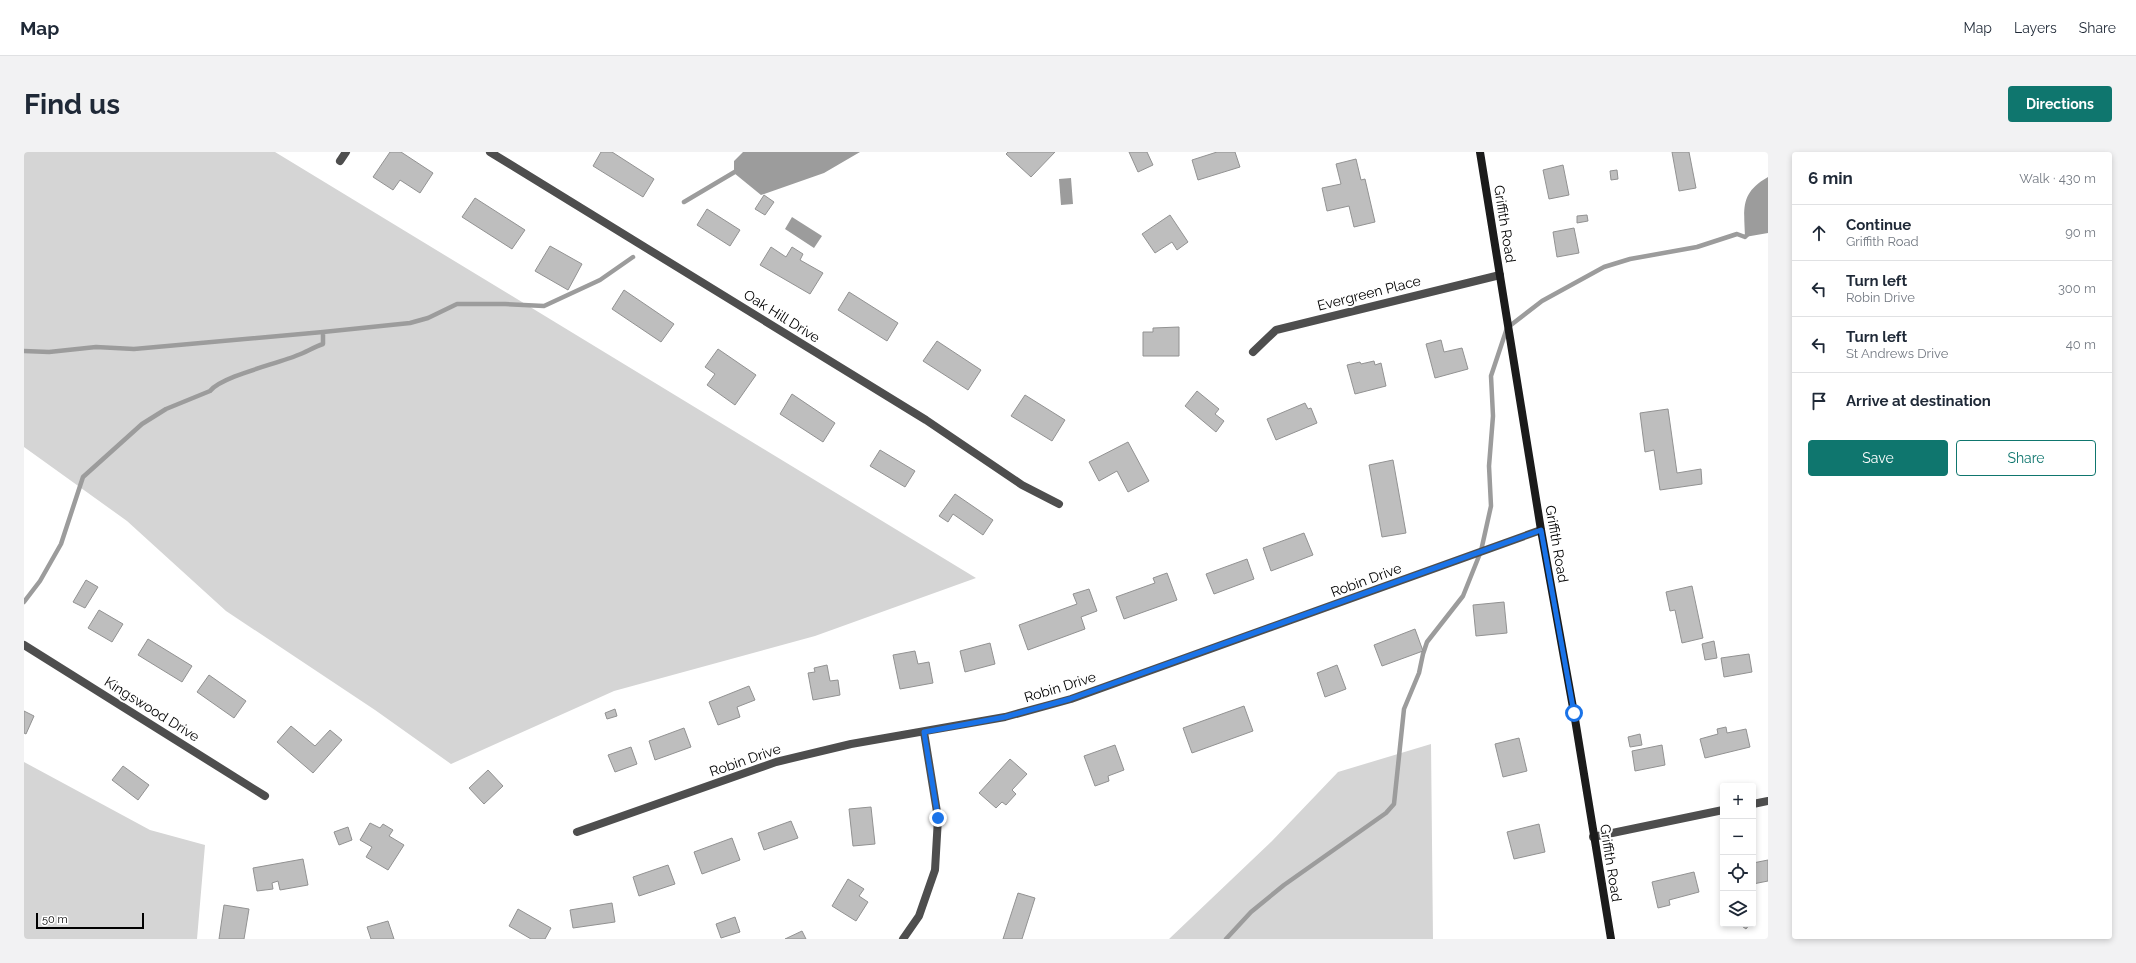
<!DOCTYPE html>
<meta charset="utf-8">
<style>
body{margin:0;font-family:Raleway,sans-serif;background:#f2f2f3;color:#1f2937}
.controls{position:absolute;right:12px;bottom:12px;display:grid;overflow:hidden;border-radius:4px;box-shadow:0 2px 6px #0003}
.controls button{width:36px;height:36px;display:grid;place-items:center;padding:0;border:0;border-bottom:1px solid #e0e1e3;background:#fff;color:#1f2937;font:20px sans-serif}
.scale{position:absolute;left:12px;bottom:10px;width:108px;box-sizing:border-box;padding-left:4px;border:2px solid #000;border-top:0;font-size:11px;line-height:14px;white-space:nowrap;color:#000;-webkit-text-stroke:3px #fff;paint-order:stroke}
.stop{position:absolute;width:12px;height:12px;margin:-9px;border:3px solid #1a73e8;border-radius:50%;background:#fff}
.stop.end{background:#1a73e8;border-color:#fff;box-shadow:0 1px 4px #0008}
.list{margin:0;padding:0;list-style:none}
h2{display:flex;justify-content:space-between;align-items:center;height:52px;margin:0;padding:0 16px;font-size:17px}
h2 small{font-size:13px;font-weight:400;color:#747a83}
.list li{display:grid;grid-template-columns:26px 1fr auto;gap:12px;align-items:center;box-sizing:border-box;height:56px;padding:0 16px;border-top:1px solid #e0e1e3}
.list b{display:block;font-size:15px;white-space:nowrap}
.list p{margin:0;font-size:13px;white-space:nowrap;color:#747a83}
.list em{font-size:13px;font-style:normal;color:#747a83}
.actions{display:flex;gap:8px;padding:12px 16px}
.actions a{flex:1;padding:9px 0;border:1px solid #0f766e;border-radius:4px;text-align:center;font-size:14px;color:#0f766e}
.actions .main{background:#0f766e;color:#fff}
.icon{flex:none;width:22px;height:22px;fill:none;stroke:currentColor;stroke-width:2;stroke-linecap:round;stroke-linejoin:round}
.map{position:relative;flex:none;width:1744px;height:787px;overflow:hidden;border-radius:4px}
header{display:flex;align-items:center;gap:24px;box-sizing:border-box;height:56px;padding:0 20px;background:#fff;border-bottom:1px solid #e0e1e3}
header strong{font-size:19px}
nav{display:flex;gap:22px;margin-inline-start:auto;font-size:14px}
.intro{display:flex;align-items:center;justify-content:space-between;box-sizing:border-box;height:96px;padding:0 24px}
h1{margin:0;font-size:28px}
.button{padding:10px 18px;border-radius:4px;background:#0f766e;color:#fff;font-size:14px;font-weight:700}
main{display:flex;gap:24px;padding:0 24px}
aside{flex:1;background:#fff;border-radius:4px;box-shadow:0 2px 6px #0003}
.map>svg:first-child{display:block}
</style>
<header>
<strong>Map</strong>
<nav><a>Map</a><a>Layers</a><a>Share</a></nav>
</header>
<div class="intro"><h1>Find us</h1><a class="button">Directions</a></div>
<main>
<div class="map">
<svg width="1744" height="787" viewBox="0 0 1744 787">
<rect width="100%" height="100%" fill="#fff"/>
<!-- green -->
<path fill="#d5d5d5" d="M0,0h251l701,426 -161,58 -201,55 -163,73 -76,-54 -149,-99 -99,-90 -103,-74z
M1407,592l2,195h-264l103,-98 66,-69z
M0,610l126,68 55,15 -8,94h-173z"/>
<!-- water -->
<path fill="#9c9c9c" d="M719,0h117l-36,21 -63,22 -27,-22v-12z
M1744,25v56l-23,4c-1,-29 -5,-44 23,-60z
M1047,26l2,26 -12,1 -2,-26z
M768,65l30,19 -8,12 -29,-19z"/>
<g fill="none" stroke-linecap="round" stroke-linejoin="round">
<!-- stream -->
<path stroke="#9c9c9c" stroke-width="4.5" d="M660,50l54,-32
M0,199l25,1 47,-5 38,2 189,-17 87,-9 18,-5 29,-14h48l39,2 56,-26 33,-23
M0,450l16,-21 21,-37 22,-67 59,-53 24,-15 44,-18c12,-15 67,-27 88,-36 8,-3 16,-8 25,-11v-12
M1202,787l25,-27 33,-27 102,-72 8,-9 10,-95 15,-36 4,-19 4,-12 36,-46 18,-45 10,-45 -2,-40 4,-50 -2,-40 16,-48 35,-27 62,-34 26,-8 67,-12 40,-13 8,3 4,-4"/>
</g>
<!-- building -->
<path fill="#bebebe" stroke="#929292" d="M366,0h11l32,21 -13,20 -20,-13 -7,10 -20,-13z
M577,0h11l42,27 -11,18 -50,-31z
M984,0h47l-24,25 -25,-23z
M1105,0h18l6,13 -15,7z
M1193,0h18l5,15 -42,13 -6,-20z
M1648,0h17l7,36 -17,3z
M1332,7l5,21 4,-1 10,43 -21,5 -5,-21 -22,5 -5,-23 19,-4 -5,-20z
M1539,13l6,30 -20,4 -6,-29z
M1593,18l1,9 -7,1 -1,-9z
M740,43l10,7 -9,13 -10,-6z
M451,46l50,32 -13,19 -50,-32z
M683,57l33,21 -10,16 -33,-21z
M1146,63l18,27 -11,8 -5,-8 -17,11 -13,-19z
M1563,63l1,6 -11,2v-7z
M1550,76l5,25 -22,4 -4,-25z
M526,94l32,18 -14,26 -33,-19z
M747,95l15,10 6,-10 11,7 -3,6 23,13 -13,21 -50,-29z
M600,138l50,34 -13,18 -49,-33z
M825,140l49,31 -11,18 -49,-31z
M1155,175v29h-36v-24h10v-4z
M1417,188l3,12 18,-4 6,21 -33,9 -9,-34z
M913,189l44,29 -13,20 -45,-29z
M694,197l38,26 -21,30 -28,-20 8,-11 -10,-7z
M1350,209l1,4 6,-2 5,23 -31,8 -8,-29 13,-3 1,2z
M1173,239l22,18 -4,5 9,7 -8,11 -31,-26z
M768,242l43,29 -12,19 -43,-28z
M1001,243l40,25 -13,21 -41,-25z
M1281,251l3,6 3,-1 6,15 -41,17 -9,-21z
M1644,257l9,64 24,-4 1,15 -42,6 -6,-40 -9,2 -5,-39z
M1104,290l21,39 -21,11 -11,-21 -18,10 -10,-19z
M856,298l35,21 -10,16 -35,-21z
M1369,308l13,73 -24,4 -13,-72z
M931,342l38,26 -10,15 -30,-21 -5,8 -9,-6z
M1280,381l9,22 -42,16 -8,-23z
M1223,407l7,20 -40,15 -8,-20z
M1143,421l10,27 -53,19 -8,-22 39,-14 -2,-5z
M62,428l12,7 -13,21 -12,-6z
M1668,434l11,52 -21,5 -7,-33 -5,1 -4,-19z
M1065,437l8,22 -16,6 4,12 -57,21 -9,-25 58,-21 -4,-10z
M1480,450l3,31 -31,3 -3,-31z
M75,458l24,14 -11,18 -24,-14z
M1391,477l8,22 -41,15 -8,-21z
M124,487l44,27 -10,16 -44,-27z
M1690,489l3,17 -12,2 -3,-16z
M966,491l5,21 -30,8 -5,-21z
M891,499l3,13 11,-2 4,21 -33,6 -7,-34z
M1725,502l3,18 -28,5 -3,-19z
M803,513l3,16 8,-1 2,15 -27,5 -5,-27 7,-1 -1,-4z
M1313,513l9,24 -21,8 -8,-24z
M185,523l37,26 -12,17 -37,-26z
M725,534l6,14 -18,7 3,10 -22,8 -9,-23z
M1220,554l9,25 -61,22 -9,-25z
M591,557l2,7 -10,3 -2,-6z
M0,559l10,5 -8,18 -2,-1z
M267,574l24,20 15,-16 12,10 -29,33 -36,-31z
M1702,575l1,6 19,-4 4,18 -45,11 -5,-19 18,-5 -1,-5z
M660,576l7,19 -36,13 -6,-19z
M1616,582l2,11 -12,2 -2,-10z
M1495,586l8,33 -24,6 -8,-33z
M1091,593l9,25 -16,6 1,5 -14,5 -11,-30z
M1638,593l3,20 -30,6 -3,-20z
M607,595l6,17 -22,8 -7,-17z
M986,607l17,15 -15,16 4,4 -10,11 -4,-3 -6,6 -17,-15z
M99,614l26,19 -11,15 -26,-20z
M464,618l15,16 -19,18 -15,-16z
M847,655l4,37 -22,2 -4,-37z
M767,669l7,17 -34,12 -6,-17z
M346,671l10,5 3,-4 10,6 -4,6 15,9 -16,25 -22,-13 6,-10 -12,-7z
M1515,672l6,28 -31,7 -7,-27z
M324,675l4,13 -13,5 -5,-13z
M708,686l8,22 -38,14 -8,-22z
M279,707l5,26 -28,5 -2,-9 -6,2 1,6 -16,2 -4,-23z
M1744,708v21l-15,3v-21z
M644,713l7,19 -36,12 -6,-19z
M1670,720l5,20 -30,8 1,5 -12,3 -6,-26z
M824,727l16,10 -5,7 9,6 -12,19 -24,-15z
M994,741l17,5 -13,41h-19z
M588,751l3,19 -42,6 -3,-18z
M200,753l25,4 -5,30h-25z
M494,757l33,19 -6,11h-14l-22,-13z
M711,765l5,15 -19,6 -5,-14z
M364,769l6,18h-23l-4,-12z
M1715,772h11l-4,5z
M778,779l4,8h-21z"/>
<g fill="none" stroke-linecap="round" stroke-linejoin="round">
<!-- street -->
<path stroke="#4e4e4e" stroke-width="8" d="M466,0l436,268 96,65 37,19
M316,9l6,-9
M1229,200l23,-22 224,-55
M0,493l241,151
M1729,652l15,-3
M553,680l199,-70 75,-18 154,-27 66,-18 470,-169
M1569,685l130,-27
M879,787l16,-23 16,-46 3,-52 -14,-86"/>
<!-- secondary -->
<path stroke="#1b1b1b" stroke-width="8" d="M1456,0l61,378 33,183 37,226"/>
</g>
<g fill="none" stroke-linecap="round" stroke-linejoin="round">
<!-- route -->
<path stroke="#1a73e8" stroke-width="5" d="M914,666l-14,-86 81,-15 65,-18 471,-169 33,183"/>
</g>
<g text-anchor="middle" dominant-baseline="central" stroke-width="4" stroke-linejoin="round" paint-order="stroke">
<!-- street labels -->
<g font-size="14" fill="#000" stroke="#fff">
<text transform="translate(1481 72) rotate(81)">Griffith Road</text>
<text transform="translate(1345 141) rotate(-14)">Evergreen Place</text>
<text transform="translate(758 164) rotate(32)">Oak Hill Drive</text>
<text transform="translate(1533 392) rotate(80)">Griffith Road</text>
<text transform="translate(1342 428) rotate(-20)">Robin Drive</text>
<text transform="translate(1036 535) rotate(-17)">Robin Drive</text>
<text transform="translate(128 557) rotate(32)">Kingswood Drive</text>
<text transform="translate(721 608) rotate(-19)">Robin Drive</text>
<text transform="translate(1587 711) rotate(81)">Griffith Road</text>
</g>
</g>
</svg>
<div class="controls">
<button>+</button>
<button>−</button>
<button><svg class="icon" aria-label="locate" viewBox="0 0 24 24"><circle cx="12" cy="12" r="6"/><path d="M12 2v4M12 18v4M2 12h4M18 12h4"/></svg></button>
<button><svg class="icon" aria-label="layers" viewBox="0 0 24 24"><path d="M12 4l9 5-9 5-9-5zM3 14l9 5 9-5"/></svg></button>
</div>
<div class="scale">50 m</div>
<div class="stop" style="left:1550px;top:561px"></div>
<div class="stop end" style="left:914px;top:666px"></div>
</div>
<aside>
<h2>6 min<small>Walk · 430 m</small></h2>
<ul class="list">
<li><svg class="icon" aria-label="ahead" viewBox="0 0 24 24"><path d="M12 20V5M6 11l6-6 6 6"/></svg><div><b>Continue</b><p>Griffith Road</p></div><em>90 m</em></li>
<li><svg class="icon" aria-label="left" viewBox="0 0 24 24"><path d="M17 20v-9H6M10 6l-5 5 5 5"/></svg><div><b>Turn left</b><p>Robin Drive</p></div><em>300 m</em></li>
<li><svg class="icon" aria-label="left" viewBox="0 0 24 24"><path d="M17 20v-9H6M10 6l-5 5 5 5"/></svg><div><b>Turn left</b><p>St Andrews Drive</p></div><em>40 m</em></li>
<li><svg class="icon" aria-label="arrive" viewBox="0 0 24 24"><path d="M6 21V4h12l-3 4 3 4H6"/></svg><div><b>Arrive at destination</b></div></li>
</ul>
<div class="actions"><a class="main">Save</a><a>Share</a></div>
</aside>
</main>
